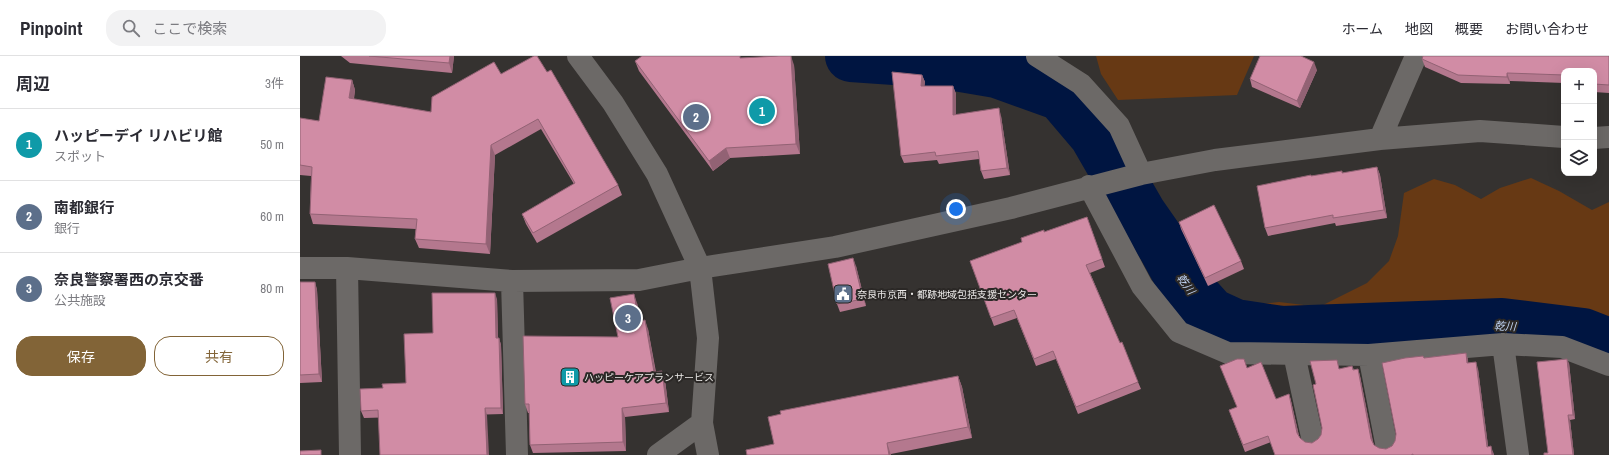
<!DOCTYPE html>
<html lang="ja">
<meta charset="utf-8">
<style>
body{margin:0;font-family:"Archivo Narrow","Noto Sans JP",sans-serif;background:#f2f2f3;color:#2b2b33}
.controls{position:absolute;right:12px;top:12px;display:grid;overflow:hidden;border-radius:8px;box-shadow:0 4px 16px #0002}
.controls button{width:36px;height:36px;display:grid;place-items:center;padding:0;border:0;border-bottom:1px solid #e1e1e2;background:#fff;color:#2b2b33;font:20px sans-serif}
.you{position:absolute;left:656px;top:153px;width:14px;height:14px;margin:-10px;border:3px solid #fff;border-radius:50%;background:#1a73e8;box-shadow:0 0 0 6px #1a73e833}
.badge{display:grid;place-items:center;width:26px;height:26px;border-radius:50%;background:#826437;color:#fff;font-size:13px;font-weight:700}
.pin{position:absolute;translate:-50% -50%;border:2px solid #fff;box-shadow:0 1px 4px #0006}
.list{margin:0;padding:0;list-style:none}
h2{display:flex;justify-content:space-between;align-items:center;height:52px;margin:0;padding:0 16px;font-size:17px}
h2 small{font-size:13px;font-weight:400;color:#7c7c81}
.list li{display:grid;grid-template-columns:26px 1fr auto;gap:12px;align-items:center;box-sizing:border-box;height:72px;padding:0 16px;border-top:1px solid #e1e1e2}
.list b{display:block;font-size:15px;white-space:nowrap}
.list p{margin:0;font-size:13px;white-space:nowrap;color:#7c7c81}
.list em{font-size:13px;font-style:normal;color:#7c7c81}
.actions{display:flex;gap:8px;padding:12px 16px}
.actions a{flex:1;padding:9px 0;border:1px solid #826437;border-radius:16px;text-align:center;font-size:14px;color:#826437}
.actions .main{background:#826437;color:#fff}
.icon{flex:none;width:22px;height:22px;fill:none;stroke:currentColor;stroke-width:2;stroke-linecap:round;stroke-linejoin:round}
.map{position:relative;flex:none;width:1309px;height:399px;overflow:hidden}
header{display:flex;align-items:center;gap:24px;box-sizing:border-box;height:56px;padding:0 20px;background:#fff;border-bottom:1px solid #e1e1e2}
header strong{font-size:19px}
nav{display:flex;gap:22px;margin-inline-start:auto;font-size:14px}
.search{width:280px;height:36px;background:#f2f2f3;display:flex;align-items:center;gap:10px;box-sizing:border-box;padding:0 14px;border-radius:16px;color:#7c7c81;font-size:15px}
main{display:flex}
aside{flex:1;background:#fff}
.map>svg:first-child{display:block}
</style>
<header>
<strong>Pinpoint</strong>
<div class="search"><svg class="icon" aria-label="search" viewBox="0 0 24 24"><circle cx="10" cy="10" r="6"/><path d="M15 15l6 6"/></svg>ここで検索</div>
<nav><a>ホーム</a><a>地図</a><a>概要</a><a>お問い合わせ</a></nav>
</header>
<main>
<aside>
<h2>周辺<small>3件</small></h2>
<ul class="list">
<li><span class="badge" style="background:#0f9aa8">1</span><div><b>ハッピーデイ リハビリ館</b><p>スポット</p></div><em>50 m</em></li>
<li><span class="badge" style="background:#5c6f8a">2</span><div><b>南都銀行</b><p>銀行</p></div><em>60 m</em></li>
<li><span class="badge" style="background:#5c6f8a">3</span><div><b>奈良警察署西の京交番</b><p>公共施設</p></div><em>80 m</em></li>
</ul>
<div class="actions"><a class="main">保存</a><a>共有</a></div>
</aside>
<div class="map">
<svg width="1309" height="399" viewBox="0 0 1309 399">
<rect width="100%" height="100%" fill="#353230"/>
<!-- green -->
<path fill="#673914" d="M796,0h158l-17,39 -119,5 -17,-26z
M1231,122l28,13 33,19 17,-8v132l-34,-7 -47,-6 -27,-2 -94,2 -53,4 -45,2 -59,-4 -7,-8 9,-10 27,-3 25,3h19l44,-22 22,-22 9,-25 6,-43 30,-14 21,6 26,14 19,-11z"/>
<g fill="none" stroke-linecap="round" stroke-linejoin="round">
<!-- river -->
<path stroke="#001541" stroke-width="52" d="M551,0l87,6 59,10 64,23 34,40 45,78 23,33 21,38 27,30 24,11 47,7 220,-8 81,10 26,10"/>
<!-- minor -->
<path stroke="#6c6967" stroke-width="22" d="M278,0l35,47 44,71 43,94 8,70 -6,85 6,32
M737,0l44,28 38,42 22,48
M1294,82l15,-1
M1080,83l36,-83
M789,130l53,100 37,46 49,21 141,2 134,-11 59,3 47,18
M0,212h47l165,13 127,-1 61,-12 135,-21 176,-39 130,-34 74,-14 165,-21 100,-8 84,6
M47,212l3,187
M212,225l5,174
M1203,288l15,111
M994,298l18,83
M1069,299l17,88
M358,399l44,-32"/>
</g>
<!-- wall -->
<path fill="#b4788e" d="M41,0h113l-2,17 -102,-10z
M1309,0v37l-15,-1v-21h-30v12l-54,-2v3l-49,-1 -36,-16 -3,-8z
M443,2l51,7 6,89 -70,4 -17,13 -74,-100 -4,-10z
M1017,14l-17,38 -48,-21 -2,-8z
M247,16l71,113 4,10 -85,48 -11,-19 -4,-10 52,-30 -33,-55 -46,26 -5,99 -71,-6 -4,-9 1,-10 -103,-5 -3,-10 1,-38 -11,-1v-57l19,3 33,-41 3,10 -1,9 77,13 70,-38z
M622,19l3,7 -1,4h29l3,8v20l45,2 9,59 -26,4 -3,-8 -2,-12 -40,5 -2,-4 -33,3 -3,-7z
M1077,111l3,8 7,43 -51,8 -1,-3 -67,13 -3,-8 47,-52 31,-3z
M787,161l18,50 -15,6 30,70 18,39 3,7 -63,25 -22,-55 -20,7 -19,-48 -23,8 -24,-65 52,-19 22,-10z
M879,166l62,39 3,8 -36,17 -27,-57z
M556,210l10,40 -26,6 -3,-8z
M0,226h15l2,8 5,92 -22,1z
M197,243l1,39h1l2,7 2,69 -139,4 -3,-7 22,-23 23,-5z
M337,247l4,18 7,8 8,43 9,8 4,32 -44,5 1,34 -93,2 -3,-8 -1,-32h-1l-3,-9 93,-67z
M1166,297l2,7v3l10,6 10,77 5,6 1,3h-219l-4,-13 -26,10 -16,-42 8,-3 10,-39 29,31 13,-5 2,7 8,35 1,2 5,4 7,1 6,-4 3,-4 1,-7 -6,-44 24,-15 12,-3 2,4 4,-1 2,7 13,67 1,2 5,3 7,1 6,-3 3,-5 29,-83z
M1269,307l6,56 -5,1 4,35 -26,-2z
M658,320l4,11 10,51 -81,16v1h-144z"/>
<!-- shaded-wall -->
<path fill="#926274" d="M150,0h4l-2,17 -3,-10z
M491,0l3,9 6,89 -4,-10z
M1014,6l3,8 -17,38 -3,-7z
M1207,17l3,8v3l-3,-7z
M622,19l3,7 -1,12 -3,-8z
M52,24l3,10 -3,18 -3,-10z
M653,30l3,8v28l-3,-7z
M699,52l2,8 9,59 -3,-7z
M191,89l4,10 -5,99 -4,-10z
M426,92l4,10 -17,13 -4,-10z
M1077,111l3,8 7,43 -3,-8z
M553,202l3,8 10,40 -3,-7z
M15,226l2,8 5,92 -3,-8z
M195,237l2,6 1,46 -2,-7z
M334,238l3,9 5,27 -3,-9z
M345,264l3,9 9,52 -3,-9z
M199,282l2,7 2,69 -2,-6z
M1166,297l2,7 1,10 -2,-7z
M1267,303l2,4 6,56 -2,-4z
M1176,306l2,7 11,84 -2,-6z
M1058,313l2,7 14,70 -3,-7z
M362,315l3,9 4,32 -3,-9z
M658,320l4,11 10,51 -4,-11z
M989,338l2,7 9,39 -3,-7z
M185,352l2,7 2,40h-2z
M322,352l3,9 1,34 -3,-9z
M1268,359l2,5 4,35h-1z
M587,387l4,12h-2z
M1191,390l3,9h-2z"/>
<!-- building -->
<path fill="#d18ca5" stroke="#926274" d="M69,0h81l-1,7z
M234,0h3l10,16 4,-2 67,115 -85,48 -11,-19 53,-31 -37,-64 -47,26 -5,99 -71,-5 2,-20 -107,-5 2,-47 -12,-2v-47l19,3 7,-44 26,3 -3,18 82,14 1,-15 62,-35 7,12z
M342,0h98v2l39,-2h12l5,88 -70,4 -17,13 -74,-100z
M960,0h41l13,6 -17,39 -47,-22z
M1123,0h186v29l-15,-1v-13h-30v4l-57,-2v4l-49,-2 -36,-16z
M592,16l30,3 -1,11h32v29l46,-7 8,60 -26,3 -3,-20 -42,5 -1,-4 -34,4z
M1077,111l7,43 -51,8v-3l-68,13 -8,-42 54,-11v1l31,-5v2z
M914,149l27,56 -36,17 -26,-56z
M787,161l15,42 -16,6 34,78 2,-1 16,40 -62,25 -23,-56 -19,8 -20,-49 -23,8 -21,-57 52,-19 -1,-4 23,-8v2z
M553,202l10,41 -26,5 -9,-40z
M0,226h15l4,92 -19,1z
M132,237h63l1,45h3l2,70h-16l2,47h-107l-2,-45 -17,1 -1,-22 23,-1 -1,-4 24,-1 -2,-49 29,-1z
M334,238l5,27 6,-1 9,52 8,-1 4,32 -44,5 1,34 -93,3 -1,-41h-4l-2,-68 95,1 -8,-39z
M1166,297l1,10 9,-1 11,85 4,-1 1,9h-79v-1l-2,1h-136l-7,-19 -25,9 -14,-35 8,-3 -17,-41 17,-7h7l3,9 14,-6 15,37 13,-5 8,39 3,5 5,4 7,1 6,-4 3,-4 1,-7 -9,-43 3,-1 -6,-23 27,-1 2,9 13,-3 1,4 5,-1 13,70 3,6 5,3 7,1 6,-3 3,-5 1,-7 -14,-71 23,-5 18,-2 1,2z
M1267,303l6,56h-5l5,40h-29v-2h4l-11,-91z
M658,320l10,51 -81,16 2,12h-142l-1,-5 28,-6 -6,-27 13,-3 -1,-3z
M21,394v5h-21v-4z"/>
<!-- icons -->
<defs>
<g id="civic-square" transform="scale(1)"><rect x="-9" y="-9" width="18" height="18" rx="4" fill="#5c6f8a" stroke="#2b2826"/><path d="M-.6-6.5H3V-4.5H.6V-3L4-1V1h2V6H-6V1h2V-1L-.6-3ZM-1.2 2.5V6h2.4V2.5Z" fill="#fff"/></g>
<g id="building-square" transform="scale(1)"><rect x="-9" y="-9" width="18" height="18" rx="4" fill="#0f9aa8" stroke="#2b2826"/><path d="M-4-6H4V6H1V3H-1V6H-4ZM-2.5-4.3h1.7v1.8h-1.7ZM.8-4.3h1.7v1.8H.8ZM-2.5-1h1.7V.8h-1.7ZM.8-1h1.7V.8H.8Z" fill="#fff"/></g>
</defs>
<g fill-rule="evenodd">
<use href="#civic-square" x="543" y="238"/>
<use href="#building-square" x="270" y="321"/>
</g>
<g text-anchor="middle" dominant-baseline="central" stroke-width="4" stroke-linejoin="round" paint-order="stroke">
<!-- poi labels -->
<g font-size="10" fill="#eceae8" stroke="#2b2826" text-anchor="start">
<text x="557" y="238">奈良市京西・都跡地域包括支援センター</text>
<text x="284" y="321">ハッピーケアプランサービス</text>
</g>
<!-- water labels -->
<g font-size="11" font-style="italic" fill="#c3d6f5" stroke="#2b2826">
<text transform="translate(886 228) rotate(53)">乾川</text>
<text transform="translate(1205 270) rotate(3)">乾川</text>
</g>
</g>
</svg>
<div class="controls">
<button>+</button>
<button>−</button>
<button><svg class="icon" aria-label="layers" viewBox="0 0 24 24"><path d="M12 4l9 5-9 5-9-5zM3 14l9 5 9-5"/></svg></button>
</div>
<div class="you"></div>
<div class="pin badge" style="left:462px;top:55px;background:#0f9aa8">1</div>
<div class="pin badge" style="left:396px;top:61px;background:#5c6f8a">2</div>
<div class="pin badge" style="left:328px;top:262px;background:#5c6f8a">3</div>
</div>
</main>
